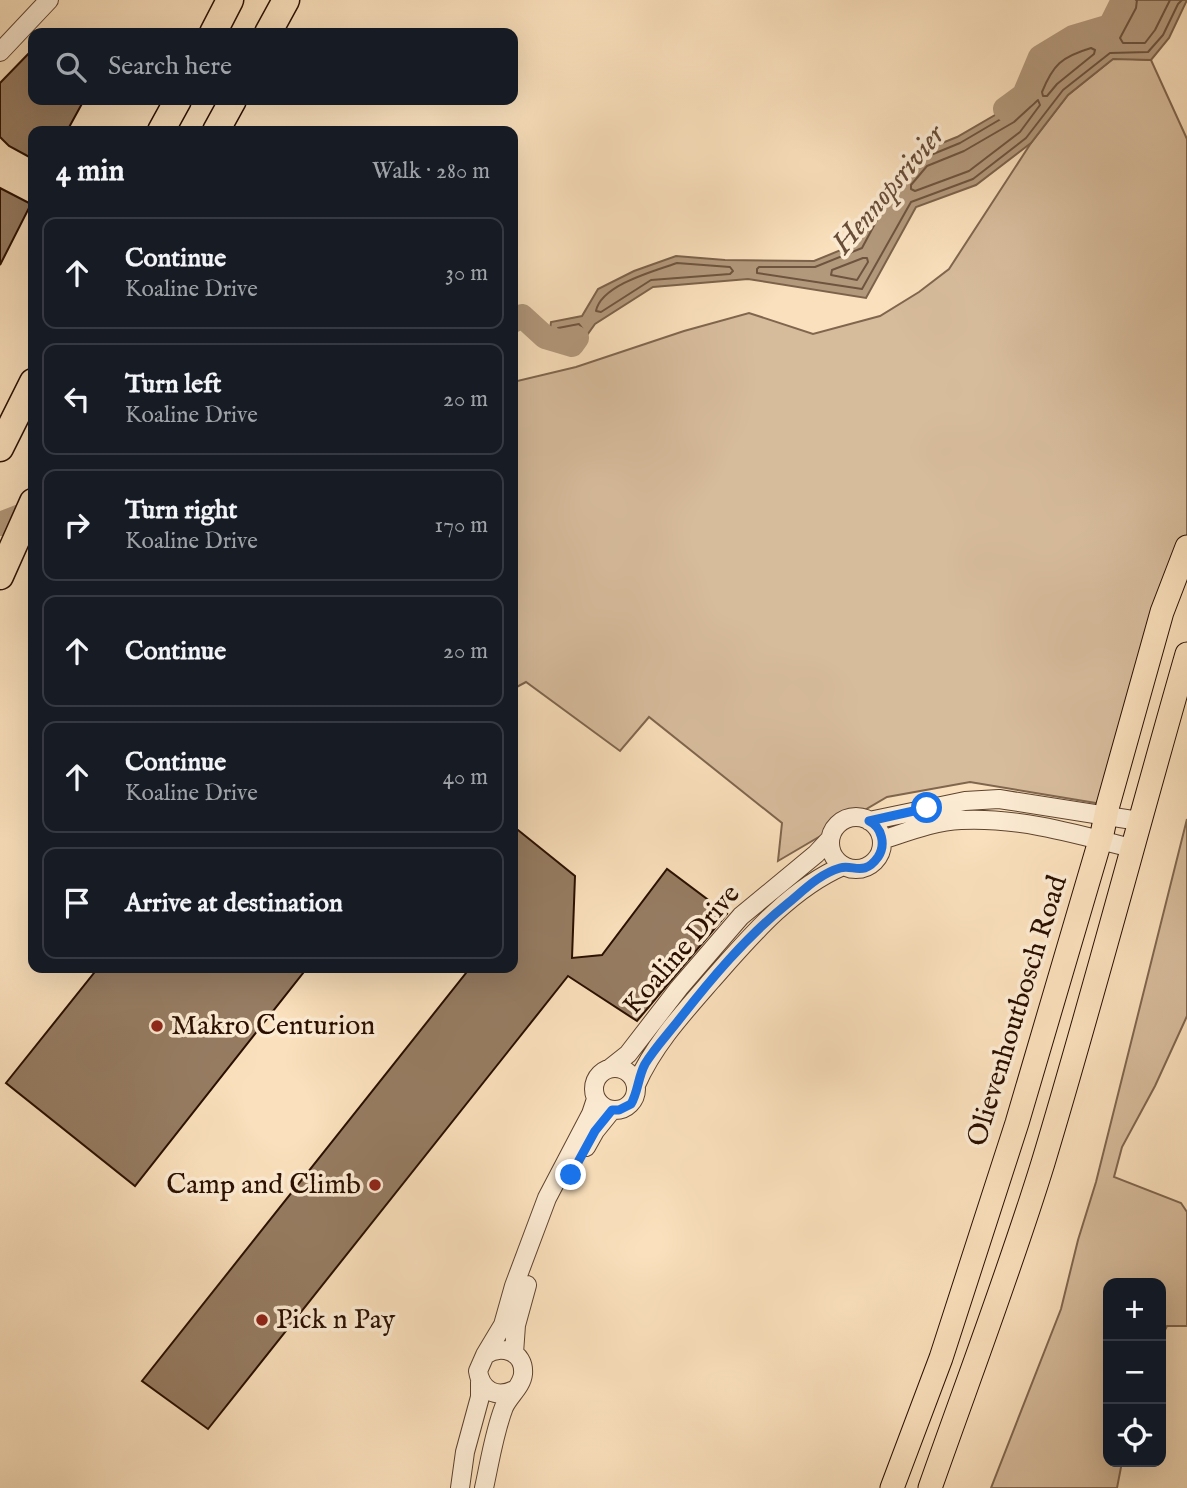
<!DOCTYPE html>
<meta charset="utf-8">
<style>
body{margin:0;font-family:"IM FELL English",serif;background:#242831;color:#f1f3f6}
.controls{position:absolute;right:21px;bottom:21px;display:grid;overflow:hidden;border-radius:14px;box-shadow:0 7px 28px #0002}
.controls button{width:63px;height:63px;display:grid;place-items:center;padding:0;border:0;border-bottom:2px solid #363941;background:#171b24;color:#f1f3f6;font:35px sans-serif}
.stop{position:absolute;width:21px;height:21px;margin:-16px;border:5px solid #1a73e8;border-radius:50%;background:#fff}
.stop.end{background:#1a73e8;border-color:#fff;box-shadow:0 2px 7px #0008}
.list{margin:0;padding:0;list-style:none}
h2{display:flex;justify-content:space-between;align-items:center;height:91px;margin:0;padding:0 28px;font-size:30px}
h2 small{font-size:23px;font-weight:400;color:#9ea1a6}
.list li{display:grid;grid-template-columns:46px 1fr auto;gap:21px;align-items:center;box-sizing:border-box;height:112px;margin:0 14px 14px;padding:0 14px;border:2px solid #363941;border-radius:14px}
.list b{display:block;font-size:26px;white-space:nowrap}
.list p{margin:0;font-size:23px;white-space:nowrap;color:#9ea1a6}
.list em{font-size:23px;font-style:normal;color:#9ea1a6}
.icon{flex:none;width:38px;height:38px;fill:none;stroke:currentColor;stroke-width:2;stroke-linecap:round;stroke-linejoin:round}
.map{position:relative;flex:none;width:1187px;height:1488px;overflow:hidden}
.search{position:absolute;background:#171b24;box-shadow:0 7px 28px #0002;left:28px;top:28px;width:490px;height:77px;display:flex;align-items:center;gap:18px;box-sizing:border-box;padding:0 24px;border-radius:14px;color:#9ea1a6;font-size:26px}
.panel{position:absolute;background:#171b24;box-shadow:0 7px 28px #0002;left:28px;top:126px;width:490px;height:847px;border-radius:14px}
.map>svg:first-child{display:block}
</style>
<div class="map">
<svg width="1187" height="1488" viewBox="0 0 1187 1488">
<rect width="100%" height="100%" fill="#fae0bc"/>
<filter id="stains"><feTurbulence type="fractalNoise" baseFrequency=".00286" numOctaves="4"/><feColorMatrix values="0 0 0 0 .2 0 0 0 0 .09 0 0 0 0 .02 0 0 0 .5 -.17"/></filter>
<radialGradient id="worn" r=".72"><stop offset=".6" stop-color="#630" stop-opacity="0"/><stop offset="1" stop-color="#630" stop-opacity=".3"/></radialGradient>
<!-- green -->
<path fill="#d7bc9c" stroke="#80664e" stroke-width="2" d="M1114,58l37,2 36,79v409l-79,257 -138,-23 -83,15 -109,64 4,-38 -133,-106 -29,34 -94,-69 -13,7v-307l63,-15 108,-36 65,-18 64,21 67,-18 39,-24 30,-23 82,-126 37,-48z
M1187,819v197l-32,70 -33,61 -8,30 67,26 6,9v114h-20l-6,12v-55h-53v179h14l-5,26h-126l70,-179 17,-69 18,-58z"/>
<!-- water -->
<path fill="#b3997c" stroke="#7c624a" stroke-width="2" d="M1123,0h64l-18,38 -18,22 -38,-1 -45,36 -37,48 -55,42 -60,22 -50,91 -118,-19 -95,8 -58,37 -20,28 -27,-9 3,-21 31,-6 16,-27 36,-18 42,-15 49,4 89,1 44,-18 22,-44 37,-46 40,-16 50,-29 20,-22 13,-29 33,-20 37,-11z"/>
<g fill="none" stroke-linecap="round" stroke-linejoin="round">
<!-- shore -->
<path stroke="#6e543e" stroke-width="2" d="M1128,0l-14,32 -38,11 -30,18 -13,30 -22,22 -51,30 -39,16 -35,44 -24,45 -47,19h-56l-2,2v4l105,16 49,-87 62,-23 53,-41 37,-48 47,-37 38,-1 15,-17 15,-31 4,-4
M1137,0l-1,8 -16,30 3,5h22l10,-13 15,-30
M1091,48l4,2 -1,4 -37,30 -10,12h-4l-1,-4c11,-27 19,-35 49,-44z
M1038,100l2,5 -20,27 -51,39 -54,20 -4,-2v-4l16,-19 37,-15 50,-29z
M863,258h4l1,4 -11,18 -26,-5 1,-5z
M677,263l53,4 3,4 -3,3 -79,6 -50,32 -5,-1c5,-26 58,-40 81,-48z
M579,324l4,5 -10,13 -16,-5 1,-9z"/>
<!-- river -->
<path stroke="#b3997c" stroke-width="24" d="M1005,109l19,-14 16,-38 33,-20 37,-11 13,-26
M513,321l9,-5 23,21 27,8 5,-7
M0,524l33,-13"/>
</g>
<!-- building -->
<path fill="#967c62" stroke="#2a0f00" stroke-width="2" d="M33,49v51h51l-17,31h-34v28l-24,-13 -9,-9v-54z
M0,188l31,16 -31,61z
M513,826l62,50 -3,82 30,-3 65,-86 60,45 -90,107 -69,-45 -360,453 -66,-48 328,-413h43z
M98,968h209l-172,218 -129,-103z"/>
<g fill="none" stroke-linecap="round" stroke-linejoin="round">
<!-- minor casing -->
<g stroke="#5e432f" stroke-width="20">
<path id="minor" d="M0,52l49,-52
M830 843a26 26 0 1 1 52 0a26 26 0 1 1-52 0Z
M869,821l96,-20 34,-2 140,22
M882,840c25,-8 52,-19 79,-20 57,-3 116,14 170,28
M594 1089a21 21 0 1 1 42 0a21 21 0 1 1-42 0Z
M609,1069l19,-15 51,-66 62,-72 75,-62 14,-15
M636,1085c17,-39 47,-72 75,-104 38,-43 79,-92 132,-115
M586,1147l9,-16 17,-21
M514,1353l2,-28 11,-40
M485,1355l18,-30 11,-39 33,-88 44,-84 5,-15
M460,1488l5,-36 15,-55v-15
M484,1488c6,-27 10,-55 20,-81 5,-11 18,-21 19,-33 2,-23 -22,-30 -38,-19l-7,16c3,19 18,28 36,19"/>
</g>
<!-- major casing -->
<g stroke="#2a0f00" stroke-width="25">
<path id="major" d="M892,1488l49,-130 76,-235 85,-289 6,-29 54,-193 25,-65
M930,1488c38,-108 79,-215 113,-325 51,-169 95,-339 144,-509"/>
</g>
<!-- highway casing -->
<g stroke="#2a0f00" stroke-width="29">
<path id="highway" d="M213,33l17,-33
M268,33l18,-33
M161,131l17,-31
M216,131l17,-31
M0,448l33,-66
M0,576l33,-74"/>
</g>
<!-- minor -->
<use href="#minor" stroke="#fcebd3" stroke-width="18"/>
<!-- major -->
<use href="#major" stroke="#fae0bc" stroke-width="23"/>
<!-- highway -->
<use href="#highway" stroke="#fae0bc" stroke-width="26"/>
</g>
<g fill="none" stroke-linecap="round" stroke-linejoin="round">
<!-- route -->
<path stroke="#1a73e8" stroke-width="9" d="M571,1175l24,-44 17,-21h7l12,-6c7,-12 7,-27 14,-40 9,-15 22,-29 33,-43 32,-41 68,-84 109,-117 16,-13 32,-30 53,-36 13,-4 24,9 38,-11 8,-12 4,-30 -9,-36l58,-13"/>
</g>
<!-- markers -->
<g fill="#8f2418" stroke="#fcebd3" stroke-width="2.5">
<circle cx="157" cy="1026" r="7"/>
<circle cx="375" cy="1185" r="7"/>
<circle cx="262" cy="1320" r="7"/>
</g>
<g text-anchor="middle" dominant-baseline="central" stroke-width="7" stroke-linejoin="round" paint-order="stroke">
<!-- street labels -->
<g font-size="28" fill="#2a0f00" stroke="#fcebd3">
<text transform="translate(682 950) rotate(-49)">Koaline Drive</text>
<text transform="translate(1018 1011) rotate(-73)">Olievenhoutbosch Road</text>
</g>
<!-- poi labels -->
<g font-size="28" fill="#2a0f00" stroke="#fcebd3" text-anchor="start">
<text x="171" y="1026">Makro Centurion</text>
<text x="361" y="1185" text-anchor="end">Camp and Climb</text>
<text x="276" y="1320">Pick n Pay</text>
</g>
<!-- water labels -->
<g font-size="30" font-style="italic" fill="#684d38" stroke="#fcebd3">
<text transform="translate(889 190) rotate(-50)">Hennopsrivier</text>
</g>
</g>
<rect width="100%" height="100%" filter="url(#stains)"/>
<rect width="100%" height="100%" fill="url(#worn)"/>
</svg>
<div class="controls">
<button>+</button>
<button>−</button>
<button><svg class="icon" aria-label="locate" viewBox="0 0 24 24"><circle cx="12" cy="12" r="6"/><path d="M12 2v4M12 18v4M2 12h4M18 12h4"/></svg></button>
</div>
<div class="stop" style="left:927px;top:808px"></div>
<div class="stop end" style="left:571px;top:1175px"></div>
<div class="search"><svg class="icon" aria-label="search" viewBox="0 0 24 24"><circle cx="10" cy="10" r="6"/><path d="M15 15l6 6"/></svg>Search here</div>
<section class="panel">
<h2>4 min<small>Walk · 280 m</small></h2>
<ul class="list">
<li><svg class="icon" aria-label="ahead" viewBox="0 0 24 24"><path d="M12 20V5M6 11l6-6 6 6"/></svg><div><b>Continue</b><p>Koaline Drive</p></div><em>30 m</em></li>
<li><svg class="icon" aria-label="left" viewBox="0 0 24 24"><path d="M17 20v-9H6M10 6l-5 5 5 5"/></svg><div><b>Turn left</b><p>Koaline Drive</p></div><em>20 m</em></li>
<li><svg class="icon" aria-label="right" viewBox="0 0 24 24"><path d="M7 20v-9h11M14 6l5 5-5 5"/></svg><div><b>Turn right</b><p>Koaline Drive</p></div><em>170 m</em></li>
<li><svg class="icon" aria-label="ahead" viewBox="0 0 24 24"><path d="M12 20V5M6 11l6-6 6 6"/></svg><div><b>Continue</b></div><em>20 m</em></li>
<li><svg class="icon" aria-label="ahead" viewBox="0 0 24 24"><path d="M12 20V5M6 11l6-6 6 6"/></svg><div><b>Continue</b><p>Koaline Drive</p></div><em>40 m</em></li>
<li><svg class="icon" aria-label="arrive" viewBox="0 0 24 24"><path d="M6 21V4h12l-3 4 3 4H6"/></svg><div><b>Arrive at destination</b></div></li>
</ul>
</section>
</div>
